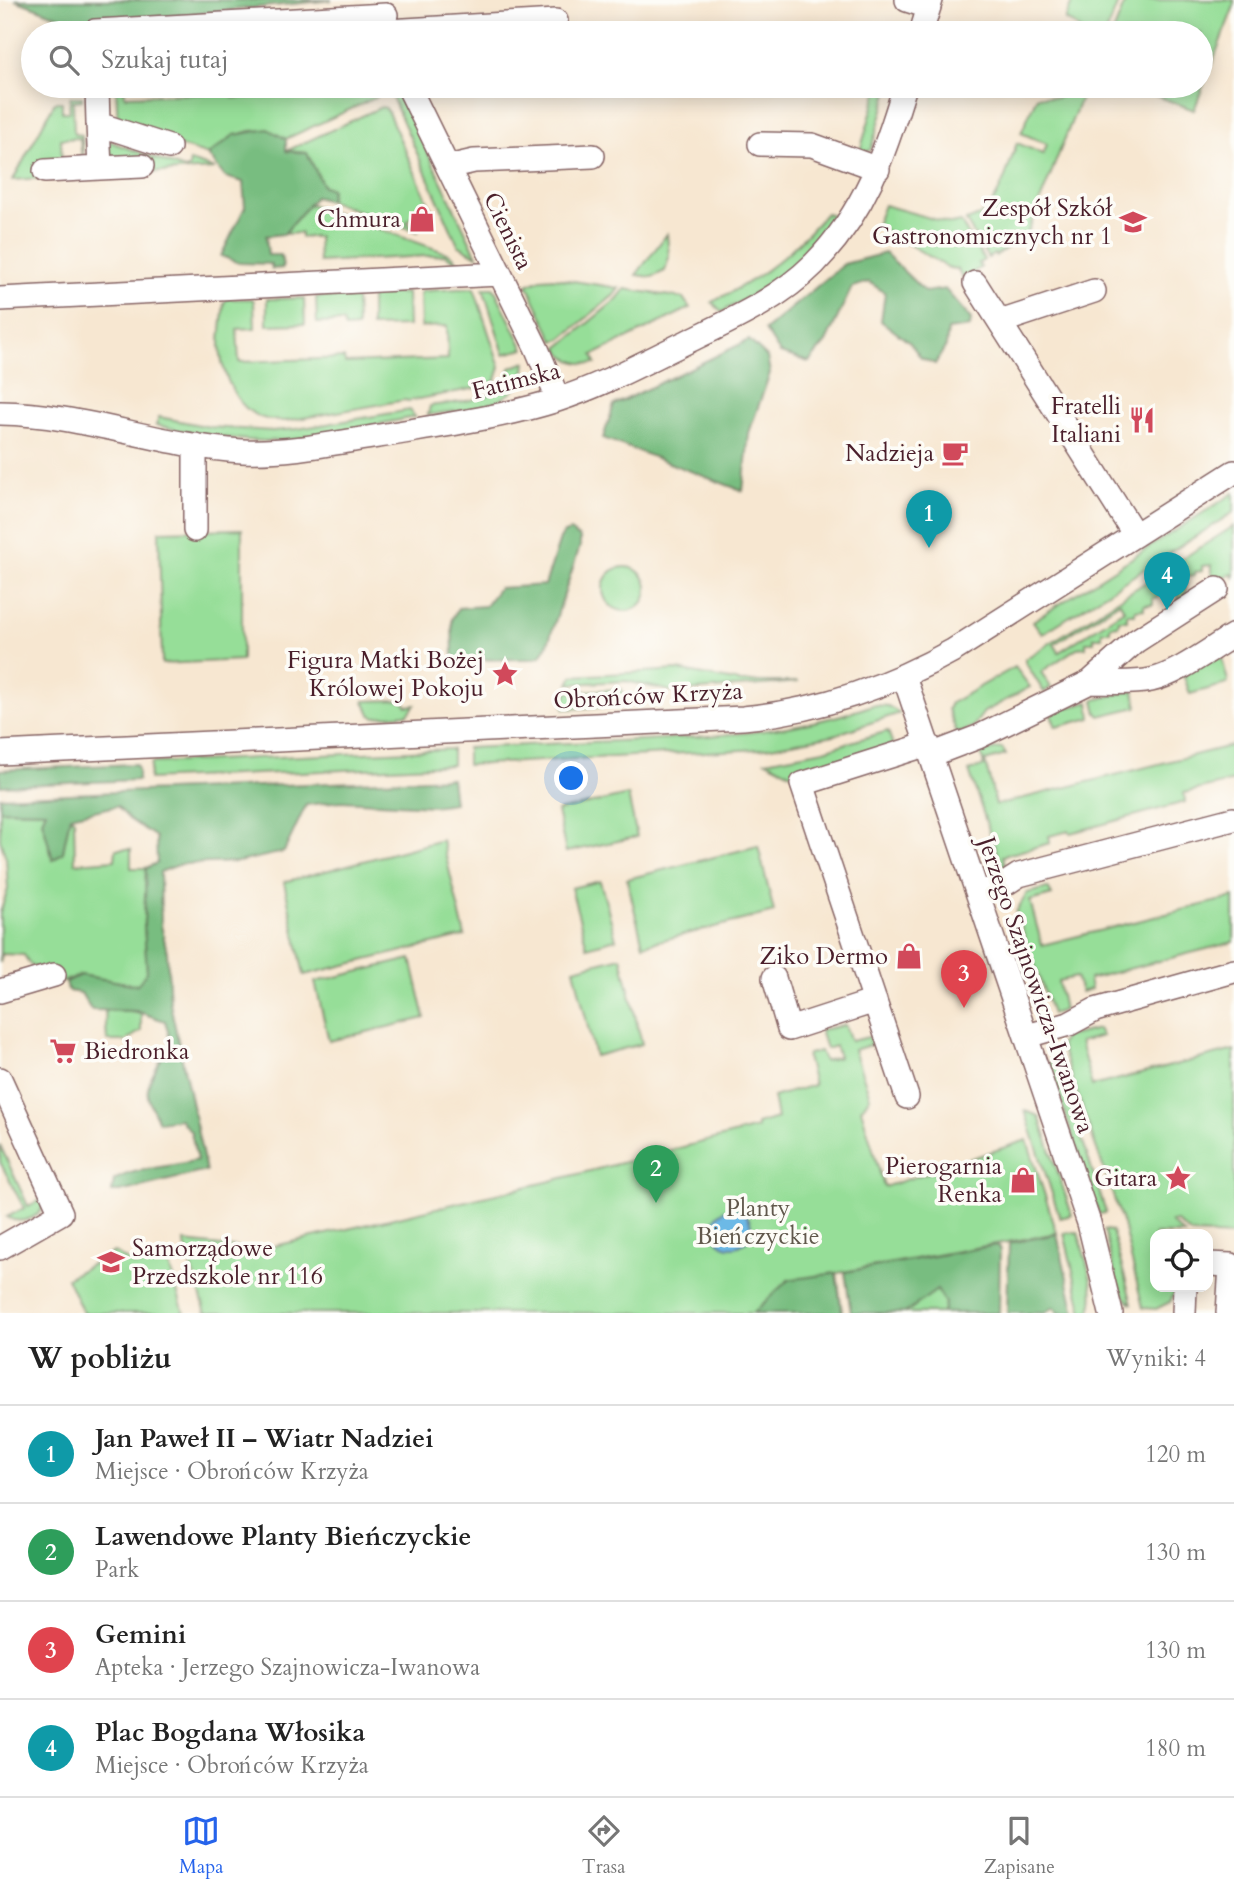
<!DOCTYPE html>
<html lang="pl">
<meta charset="utf-8">
<style>
body{margin:0;font-family:Cardo,serif;background:#f2f2f2;color:#222}
.controls{position:absolute;right:21px;bottom:21px;display:grid;overflow:hidden;border-radius:14px;box-shadow:0 4px 18px #0003}
.controls button{width:63px;height:63px;display:grid;place-items:center;padding:0;border:0;border-bottom:2px solid #e0e0e0;background:#fff;color:#222;font:35px sans-serif}
.you{position:absolute;left:572px;top:779px;width:24px;height:24px;margin:-18px;border:5px solid #fff;border-radius:50%;background:#1a73e8;box-shadow:0 0 0 10px #1a73e833}
.badge{display:grid;place-items:center;width:46px;height:46px;border-radius:50%;background:#2563eb;color:#fff;font-size:23px;font-weight:700}
.pin{position:absolute;translate:-50% -58px;filter:drop-shadow(0 2px 4px #0008)}
.pin::after{content:'';position:absolute;top:37px;width:24px;height:21px;background:inherit;clip-path:polygon(0 0,100% 0,50% 100%)}
.list{margin:0;padding:0;list-style:none}
h2{display:flex;justify-content:space-between;align-items:center;height:91px;margin:0;padding:0 28px;font-size:30px}
h2 small{font-size:23px;font-weight:400;color:#767676}
.list li{display:grid;grid-template-columns:46px 1fr auto;gap:21px;align-items:center;box-sizing:border-box;height:98px;padding:0 28px;border-top:2px solid #e0e0e0}
.list b{display:block;font-size:26px;white-space:nowrap}
.list p{margin:0;font-size:23px;white-space:nowrap;color:#767676}
.list em{font-size:23px;font-style:normal;color:#767676}
.icon{flex:none;width:38px;height:38px;fill:none;stroke:currentColor;stroke-width:2;stroke-linecap:round;stroke-linejoin:round}
.map{position:relative;flex:none;width:1234px;height:1313px;overflow:hidden}
.search{position:absolute;background:#fff;box-shadow:0 4px 18px #0003;left:21px;right:21px;top:21px;height:77px;display:flex;align-items:center;gap:18px;box-sizing:border-box;padding:0 24px;border-radius:38px;color:#767676;font-size:26px}
.sheet{height:483px;background:#fff}
nav{display:flex;justify-content:space-around;align-items:center;box-sizing:border-box;height:98px;border-top:2px solid #e0e0e0;background:#fff;font-size:19px;color:#767676}
nav a{display:grid;justify-items:center;gap:4px}
nav .on{color:#2563eb}
.map>svg:first-child{display:block}
</style>
<div class="map">
<svg width="1234" height="1313" viewBox="0 0 1234 1313">
<rect width="100%" height="100%" fill="#fdfcf7"/>
<filter id="ink" filterUnits="userSpaceOnUse"><feTurbulence type="fractalNoise" baseFrequency=".0143" numOctaves="2"/><feDisplacementMap in="SourceGraphic" scale="14" xChannelSelector="R" yChannelSelector="G"/><feConvolveMatrix kernelMatrix="1 2 1 2 8 2 1 2 1" color-interpolation-filters="sRGB"/></filter>
<filter id="wash" filterUnits="userSpaceOnUse"><feTurbulence type="fractalNoise" baseFrequency=".00686" numOctaves="4" result="noise"/><feDisplacementMap in="SourceGraphic" scale="28" xChannelSelector="R" yChannelSelector="G"/><feGaussianBlur stdDeviation="1.57" result="paint"/><feColorMatrix in="noise" values="0 0 0 0 0 0 0 0 0 0 0 0 0 0 0 0 0 1.4 0 .05"/><feComposite in="paint" operator="in"/></filter>
<g filter="url(#wash)">
<rect width="100%" height="100%" fill="#f7e7d1"/>
<!-- green -->
<path fill="#96de98" stroke="#707e62" stroke-width="2" fill-rule="evenodd" d="M1073,0h46l-13,33h-23l-9,-9 -9,-4z
M1126,0h108v6l-40,104 -64,-24h71v-53h-88z
M116,86h8l1,10 107,-3 1,5 103,-5v-7h40l3,7 -2,4 -91,42c-34,-18 -51,-5 -78,16l-90,-29z
M387,86h9l81,170 -19,-11z
M879,86h11l-19,63 -3,2h-8z
M1076,87l8,3 -57,144 -32,22 -1,-2 -6,4 -22,-37c33,-8 40,-50 51,-78l26,11 4,-10 -26,-11 16,-37 20,2z
M70,97h12v3l-9,1 1,33 8,1 1,25 -1,1 -2,-23 -19,1 1,25 -19,14 -30,2 42,-78h7v10h7z
M381,107l5,1 48,107 -13,-10 -14,17 12,10 -89,-31 1,-12 -8,-3 -16,-33 -21,-2z
M106,140l78,29 5,-1 1,-7 25,8 -70,4 -34,-18z
M309,204l141,50 17,16 -22,-15 -126,7 -1,-25h-17v-4l-17,1z
M884,205l67,19 10,-2 23,38 -6,4 3,3 -18,12 -6,-10 -8,-1 -73,-43z
M826,213l12,5c-33,44 -69,69 -116,94l-10,-10c51,-25 77,-46 114,-89z
M667,234l2,23 -4,14 -13,6 -16,-2z
M554,278l65,10 -5,7 -53,44 -7,2 -27,-56 14,-6z
M474,288l26,79 -4,13 -9,6 -79,15 -3,-1 -119,21c-11,0 -23,-1 -32,-7 -21,-12 -33,-45 -34,-68 0,-15 3,-30 4,-44l4,-3h24l2,2 1,27 -18,1 2,33 105,-4 1,5 103,-4 -1,-33 -26,1 -1,-34 3,-2z
M483,288h10l2,2 29,59 -20,5z
M625,289l58,9 7,10 -97,47 3,8c-15,2 -29,-1 -38,-15l59,-49z
M407,293l1,33 -37,1v-33z
M356,296l1,31 -12,1 -2,-6 -26,1 -1,-26z
M304,298l1,26 -38,1v-26z
M526,362c-2,47 -63,47 -98,53l2,-9c27,-5 76,-3 80,-38z
M410,410l5,7c-50,9 -101,24 -151,24 -37,-1 -73,-8 -108,-16l3,-8 51,10 62,4 25,-2z
M1234,493v19l-192,122 -9,-13z
M1234,526v51l-3,-3 -17,9 -2,-1v-17l-10,1v5l-8,1v4l-9,1 2,22 -8,5 -2,-42z
M242,529v131l-80,4 -3,-133z
M603 589a22 22 0 1 1 44 0a22 22 0 1 1-44 0Z
M1168,568l1,24h-9l-1,5 -6,1v6l-9,1v4l-9,1v4h-8v6h-8l-1,5 -8,1v5h-8v6h-8v5h-8v5l-9,1 -36,24 10,15 -7,5 -19,-30v-3zM1120,602l4,8 -65,42 -5,-8z
M1220,651l8,30 -1,3 -37,10 -7,-20z
M1015,667l15,20 -46,25 -12,16 -15,6 -9,-25 3,-6z
M678,670l62,12h59l-124,10 -49,-11 -57,3 4,-8z
M622,689l1,17 -58,3 -2,-4 4,-13z
M1134,690l3,17 -37,9 -3,-3 -3,-13z
M402,700l5,6 8,-1 -7,9 -33,3 -5,-3 -6,-13z
M1089,702l2,16 -35,9 -6,-15z
M873,705l15,1 12,7 -66,22 -74,14 -293,16v-17c58,-3 117,-6 176,-8 78,-4 156,-8 230,-35z
M888,731l6,17 -94,30 -34,-17 58,-11z
M1234,745v36l-50,12 1,9 -114,31 -2,-2 -20,5 1,7 -47,13 4,15 -4,1 -34,-101 15,-5 -3,-14 21,-4 4,7 -21,6 11,44z
M452,749v16l-303,14 2,-16z
M628,795l9,42 -71,15 -9,-41z
M0,810l46,1 -4,9 11,40 10,-8 7,-36 4,4 1,43 40,-3 1,-11h15v19h15l-2,57 3,47 -9,13 -58,-10 -29,11 -13,-18 -7,-2 -7,-11 -22,-1 -2,9v-50l8,-24 -2,-31 -6,-18z
M442,840l23,96 -161,39 -20,-93z
M758,846l16,66 -131,33 -16,-66z
M600,881l16,58 -29,8 -16,-59z
M1048,888l4,7 -22,6 12,44 192,-48v45l-145,37 2,10 -10,3 -5,-15 -18,4 6,29 -12,4 -36,-102 11,-19z
M621,957l21,87 -47,12 -21,-87z
M411,959l14,59 -96,23 -14,-59z
M105,1010l36,3v18l-16,10h-18z
M845,1025l6,16 27,-6 2,7 -26,8 16,47 -9,12 23,78 143,-47 30,93 -220,40 5,40h-636l-22,-71 74,8 293,-69 206,-53v-4l20,-6 -4,-21 41,-12 -7,-28 1,-3 12,-3 4,10 15,-4 -4,-11 -9,3 -6,-19z
M1098,1029l4,7 -22,6 12,44 142,-36v186l-43,-2 -15,-13 -5,1 13,12h-29v53h22l-7,15 -14,7 -13,-1 -20,-84 -63,-180 5,-7z
M1057,1061l49,152 -7,1 -51,-151z
M1025,1111l14,5 33,99 -12,3z
M0,1145l28,61 17,-8c-1,19 -22,28 -38,19l17,-9 -24,-46z
M1104,1230l8,1 20,72c-16,-6 -23,-56 -28,-73z
M1078,1232c5,22 22,60 11,81h-6l-19,-80z
M114,1252l20,13 34,-3 16,51h-101l-16,-35z
M937,1289l8,14 -2,10h-38z"/>
<!-- forest -->
<path fill="#78bd80" stroke="#616e56" stroke-width="2" d="M15,0h317l-250,25z
M268,129l18,10v12l21,2 16,33 8,3 -2,12 -14,-4 -31,37 -18,2 2,19h13l2,13 -11,1 -1,-5 -32,-1 -18,-7 24,-49 -2,-25 -18,-5 -17,-22 26,-20z
M885,253l40,39 20,-3 26,30 -1,8 -22,3 -2,16 -11,18 -14,-6 -11,-15 -29,-22 4,-28 -16,-11 -17,5 -26,55 -17,20 -29,-9 -15,-23 79,-66z
M749,340l18,17 3,16 -21,60 -6,58 -140,-53 11,-33z
M570,531l10,7v8l-33,100 -6,10 -9,3 -75,1 -4,-5 -1,-36 6,-11 27,-2 14,-18 46,-3 15,-46 4,-6z
M135,764l3,4v12l-138,6v-16z
M451,778l3,25 -21,3 -92,-5 -35,4 -22,47 -46,10 -57,2 -21,8 1,53 6,27 3,51 36,168 -86,21h-8l2,-12c27,-14 55,-12 83,-20l-6,-28 -11,-13 -21,3c-18,-33 -13,-33 3,-65l12,-4 -9,-32 -29,-10 -45,-1 -10,-17 -13,-2 -2,-9 14,-7 57,10 10,-13 -3,-47 2,-57 11,-5 -1,-26 -27,-18 -12,-13 -47,10 -7,36 -10,8 -11,-40 4,-9 -46,-1v-13z
M1057,1234l18,79h-16l-5,-6 -9,6h-38l2,-70z
M996,1245l4,2 -1,66h-56l2,-10 -8,-13 -32,23h-54l-6,-41z
M836,1273l6,40h-89l35,-33z"/>
<!-- water -->
<path fill="#6cb9e6" stroke="#5b6c88" stroke-width="2" d="M713 1228a19 19 0 1 1 38 0a19 19 0 1 1-38 0Z"/>
</g>
<g filter="url(#ink)">
<g fill="none" stroke-linecap="round" stroke-linejoin="round">
<!-- minor casing -->
<g stroke="#876565" stroke-width="26">
<path id="minor" d="M907,0l22,7
M388,31l168,-10
M95,33v-2l291,-16
M921,33l10,-33
M97,86l1,38 71,23
M408,86l129,263 21,50
M760,144l52,1 66,24
M448,167l26,-6 119,-5
M100,168l42,-2
M45,171l55,-3 -2,-44
M975,283l160,252
M0,299l499,-25
M1000,322l94,-31
M0,413c83,1 160,33 242,38 46,2 92,-8 137,-15 59,-10 121,-18 178,-36 47,-15 91,-40 136,-61 43,-21 87,-41 121,-75 51,-52 71,-111 91,-178
M195,530v-85
M904,676l185,547 22,90
M1090,682c20,0 42,2 61,-2 27,-6 59,-31 83,-45
M0,753l743,-35c75,-7 145,-31 211,-68l280,-178
M931,755l47,-18 112,-55 46,-41 81,-52
M978,893l24,-7 17,-11 214,-56
M774,978l15,51 86,-28
M0,991l54,-16
M1027,1036l42,-12 26,-14 139,-39
M0,1079l61,134 -61,35
M907,1097l-105,-313 126,-40
M1208,1264l23,1 -3,48
M1184,1313l1,-26"/>
</g>
<!-- minor -->
<use href="#minor" stroke="#fff" stroke-width="23"/>
</g>
</g>
<!-- icons -->
<defs>
<g id="shop-bare" transform="scale(2.1)"><path d="M-5-2.5h2.3a2.7 3.5 0 0 1 5.4 0H5L5.5 6h-11ZM-1.5-2.5h3a1.5 2.3 0 0 0-3 0Z" fill="#d1495b" stroke="#fdfcf7" stroke-width="2.5" paint-order="stroke"/></g>
<g id="school-bare" transform="scale(2.1)"><path d="M0-5L7-2L0 1L-7-2ZM-4 1L0 2.5L4 1V4Q0 6-4 4Z" fill="#d1495b" stroke="#fdfcf7" stroke-width="2.5" paint-order="stroke"/></g>
<g id="restaurant-bare" transform="scale(2.1)"><path d="M-5-6h1v4h1v-4h1v4h1v-4h1v5L-1.5 .5V6h-2V.5L-5-1ZM5-6V6H3V1.5H1.5Q1.5-4 5-6Z" fill="#d1495b" stroke="#fdfcf7" stroke-width="2.5" paint-order="stroke"/></g>
<g id="cafe-bare" transform="scale(2.1)"><path d="M-5.5-4.5H6V0H3Q3 3.5 0 3.5H-2.5Q-5.5 3.5-5.5 0ZM3-3.2v2h1.7v-2ZM-6 4.5H4V6H-6Z" fill="#d1495b" stroke="#fdfcf7" stroke-width="2.5" paint-order="stroke"/></g>
<g id="sight-bare" transform="scale(2.1)"><path d="M0-6L1.8-2.2L6-1.7L2.9 1.2L3.7 5.4L0 3.3L-3.7 5.4L-2.9 1.2L-6-1.7L-1.8-2.2Z" fill="#d1495b" stroke="#fdfcf7" stroke-width="2.5" paint-order="stroke"/></g>
<g id="supermarket-bare" transform="scale(2.1)"><path d="M-6-5.5h2.5l.6 2H6L4.5 2H-2.5L-4.4-4H-6ZM-1.5 3.2a1.3 1.3 0 1 0 .1 0ZM3 3.2a1.3 1.3 0 1 0 .1 0Z" fill="#d1495b" stroke="#fdfcf7" stroke-width="2.5" paint-order="stroke"/></g>
</defs>
<g fill-rule="evenodd">
<use href="#shop-bare" x="422" y="219"/>
<use href="#school-bare" x="1133" y="222"/>
<use href="#restaurant-bare" x="1142" y="420"/>
<use href="#cafe-bare" x="955" y="453"/>
<use href="#sight-bare" x="505" y="674"/>
<use href="#shop-bare" x="909" y="956"/>
<use href="#supermarket-bare" x="63" y="1051"/>
<use href="#sight-bare" x="1178" y="1178"/>
<use href="#shop-bare" x="1023" y="1180"/>
<use href="#school-bare" x="111" y="1262"/>
</g>
<g text-anchor="middle" dominant-baseline="central" stroke-width="7" stroke-linejoin="round" paint-order="stroke">
<!-- poi labels -->
<g font-size="24" fill="#4a1f2b" stroke="#fdfcf7" text-anchor="end">
<text x="1112" y="208">Zespół Szkół<tspan x="1112" dy="28">Gastronomicznych nr 1</tspan></text>
<text x="401" y="219">Chmura</text>
<text x="1121" y="406">Fratelli<tspan x="1121" dy="28">Italiani</tspan></text>
<text x="934" y="453">Nadzieja</text>
<text x="484" y="660">Figura Matki Bożej<tspan x="484" dy="28">Królowej Pokoju</tspan></text>
<text x="888" y="956">Ziko Dermo</text>
<text x="84" y="1051" text-anchor="start">Biedronka</text>
<text x="1002" y="1166">Pierogarnia<tspan x="1002" dy="28">Renka</tspan></text>
<text x="1157" y="1178">Gitara</text>
<text x="132" y="1248" text-anchor="start">Samorządowe<tspan x="132" dy="28">Przedszkole nr 116</tspan></text>
</g>
<!-- street labels -->
<g font-size="24" fill="#4a1f2b" stroke="#fdfcf7">
<text transform="translate(508 231) rotate(64)">Cienista</text>
<text transform="translate(516 381) rotate(-14)">Fatimska</text>
<text transform="translate(648 696) rotate(-3)">Obrońców Krzyża</text>
<text transform="translate(1036 985) rotate(71)">Jerzego Szajnowicza-Iwanowa</text>
</g>
<!-- park labels -->
<g font-size="24" fill="#61584c" stroke="#fdfcf7">
<text x="758" y="1208">Planty<tspan x="758" dy="28">Bieńczyckie</tspan></text>
</g>
</g>
</svg>
<div class="controls">
<button><svg class="icon" aria-label="locate" viewBox="0 0 24 24"><circle cx="12" cy="12" r="6"/><path d="M12 2v4M12 18v4M2 12h4M18 12h4"/></svg></button>
</div>
<div class="you"></div>
<div class="pin badge" style="left:929px;top:548px;background:#0f9aa8">1</div>
<div class="pin badge" style="left:656px;top:1203px;background:#2e9e5b">2</div>
<div class="pin badge" style="left:964px;top:1008px;background:#e0444e">3</div>
<div class="pin badge" style="left:1167px;top:610px;background:#0f9aa8">4</div>
<div class="search"><svg class="icon" aria-label="search" viewBox="0 0 24 24"><circle cx="10" cy="10" r="6"/><path d="M15 15l6 6"/></svg>Szukaj tutaj</div>
</div>
<section class="sheet">
<h2>W pobliżu<small>Wyniki: 4</small></h2>
<ul class="list">
<li><span class="badge" style="background:#0f9aa8">1</span><div><b>Jan Paweł II – Wiatr Nadziei</b><p>Miejsce · Obrońców Krzyża</p></div><em>120 m</em></li>
<li><span class="badge" style="background:#2e9e5b">2</span><div><b>Lawendowe Planty Bieńczyckie</b><p>Park</p></div><em>130 m</em></li>
<li><span class="badge" style="background:#e0444e">3</span><div><b>Gemini</b><p>Apteka · Jerzego Szajnowicza-Iwanowa</p></div><em>130 m</em></li>
<li><span class="badge" style="background:#0f9aa8">4</span><div><b>Plac Bogdana Włosika</b><p>Miejsce · Obrońców Krzyża</p></div><em>180 m</em></li>
</ul>
</section>
<nav>
<a class="on"><svg class="icon" aria-label="map" viewBox="0 0 24 24"><path d="M3 6l6-2 6 2 6-2v14l-6 2-6-2-6 2zM9 4v14M15 6v14"/></svg>Mapa</a>
<a><svg class="icon" aria-label="directions" viewBox="0 0 24 24"><path d="M12 3l9 9-9 9-9-9zM9 14v-3h6M13 9l2 2-2 2"/></svg>Trasa</a>
<a><svg class="icon" aria-label="saved" viewBox="0 0 24 24"><path d="M7 4h10v16l-5-4-5 4z"/></svg>Zapisane</a>
</nav>
